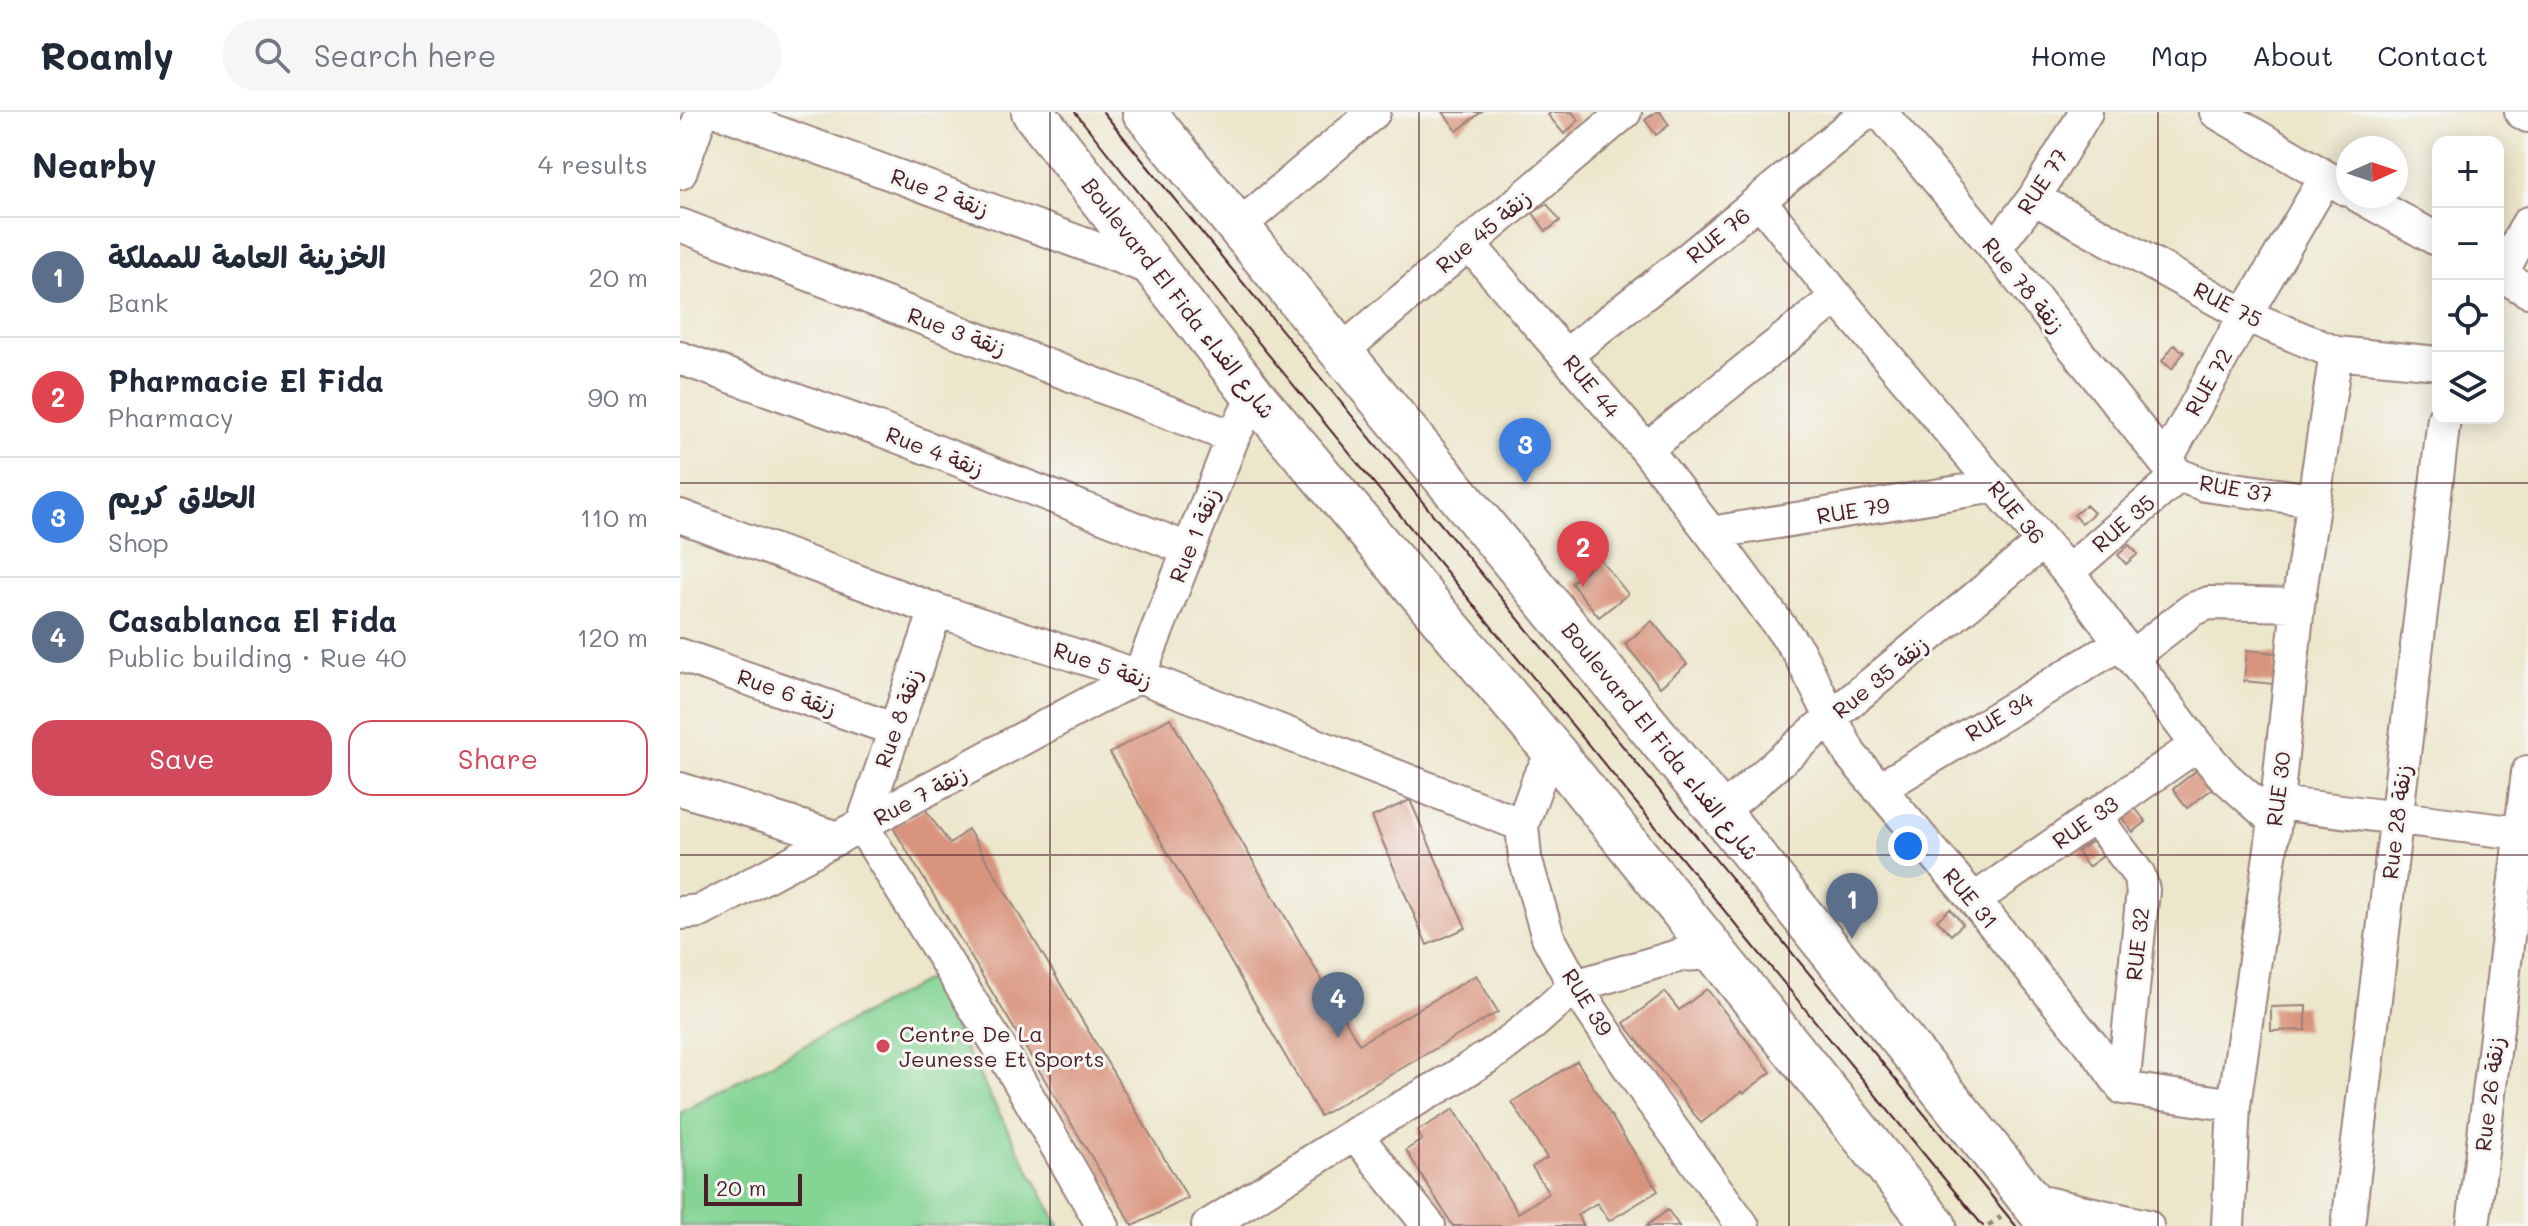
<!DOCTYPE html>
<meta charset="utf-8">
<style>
body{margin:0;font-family:Mali,"Playpen Sans Arabic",sans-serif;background:#f6f6f7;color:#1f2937}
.controls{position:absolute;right:24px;top:24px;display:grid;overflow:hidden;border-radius:16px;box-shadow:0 4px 20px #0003}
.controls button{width:72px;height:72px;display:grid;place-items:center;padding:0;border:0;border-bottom:2px solid #e0e1e3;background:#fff;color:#1f2937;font:40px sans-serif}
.compass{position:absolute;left:1656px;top:24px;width:72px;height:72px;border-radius:50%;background:#fff;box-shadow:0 4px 20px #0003;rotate:87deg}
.scale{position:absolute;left:24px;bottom:20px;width:98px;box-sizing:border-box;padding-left:8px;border:4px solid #4a1f2b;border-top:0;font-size:22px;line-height:28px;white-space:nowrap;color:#4a1f2b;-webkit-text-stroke:6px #f6f6f2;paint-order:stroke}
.you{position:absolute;left:1228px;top:734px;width:28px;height:28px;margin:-20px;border:6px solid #fff;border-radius:50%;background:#1a73e8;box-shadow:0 0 0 12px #1a73e833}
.badge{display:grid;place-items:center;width:52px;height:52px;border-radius:50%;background:#d1495b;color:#fff;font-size:26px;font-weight:700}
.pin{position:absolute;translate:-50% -66px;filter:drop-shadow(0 2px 4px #0008)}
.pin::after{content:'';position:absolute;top:42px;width:28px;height:24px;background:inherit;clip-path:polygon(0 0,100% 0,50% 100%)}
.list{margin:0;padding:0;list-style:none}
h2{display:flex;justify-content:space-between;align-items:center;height:104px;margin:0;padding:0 32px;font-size:34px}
h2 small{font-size:26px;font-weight:400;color:#747a83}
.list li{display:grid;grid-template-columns:52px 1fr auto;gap:24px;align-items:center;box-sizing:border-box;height:120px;padding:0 32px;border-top:2px solid #e0e1e3}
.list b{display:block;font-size:30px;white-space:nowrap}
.list p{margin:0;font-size:26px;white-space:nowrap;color:#747a83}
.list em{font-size:26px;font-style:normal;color:#747a83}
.actions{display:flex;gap:16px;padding:24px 32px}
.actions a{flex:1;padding:18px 0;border:2px solid #d1495b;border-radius:24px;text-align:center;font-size:28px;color:#d1495b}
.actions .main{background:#d1495b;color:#fff}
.icon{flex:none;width:44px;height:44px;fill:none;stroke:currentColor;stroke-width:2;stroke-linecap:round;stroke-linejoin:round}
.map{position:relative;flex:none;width:1848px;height:1114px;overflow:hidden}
header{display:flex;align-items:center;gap:48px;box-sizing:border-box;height:112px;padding:0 40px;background:#fff;border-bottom:2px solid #e0e1e3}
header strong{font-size:38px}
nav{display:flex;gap:44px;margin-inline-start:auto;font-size:28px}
.search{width:560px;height:72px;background:#f6f6f7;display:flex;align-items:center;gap:20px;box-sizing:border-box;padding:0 28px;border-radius:44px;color:#747a83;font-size:30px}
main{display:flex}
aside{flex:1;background:#fff}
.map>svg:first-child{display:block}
</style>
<header>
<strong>Roamly</strong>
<div class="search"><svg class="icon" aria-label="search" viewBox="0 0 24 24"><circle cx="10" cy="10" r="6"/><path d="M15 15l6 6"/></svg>Search here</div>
<nav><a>Home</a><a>Map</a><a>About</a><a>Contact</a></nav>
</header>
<main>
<aside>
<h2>Nearby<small>4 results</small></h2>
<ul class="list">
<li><span class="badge" style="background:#5c6f8a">1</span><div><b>الخزينة العامة للمملكة</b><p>Bank</p></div><em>20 m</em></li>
<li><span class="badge" style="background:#e0444e">2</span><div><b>Pharmacie El Fida</b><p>Pharmacy</p></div><em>90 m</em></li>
<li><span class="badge" style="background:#3f7fe0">3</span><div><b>الحلاق كريم</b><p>Shop</p></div><em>110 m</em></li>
<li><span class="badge" style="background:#5c6f8a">4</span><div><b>Casablanca El Fida</b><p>Public building · Rue 40</p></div><em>120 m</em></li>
</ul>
<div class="actions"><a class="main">Save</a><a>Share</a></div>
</aside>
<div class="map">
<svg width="1848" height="1114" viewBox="0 0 1848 1114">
<rect width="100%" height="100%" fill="#f6f6f2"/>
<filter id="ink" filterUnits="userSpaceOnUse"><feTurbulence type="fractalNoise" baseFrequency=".0125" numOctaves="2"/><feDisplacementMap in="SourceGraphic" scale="16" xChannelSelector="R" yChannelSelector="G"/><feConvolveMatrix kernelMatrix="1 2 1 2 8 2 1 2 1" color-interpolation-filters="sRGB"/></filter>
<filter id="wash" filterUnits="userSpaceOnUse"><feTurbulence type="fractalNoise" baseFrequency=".006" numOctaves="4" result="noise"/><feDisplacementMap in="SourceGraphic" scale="32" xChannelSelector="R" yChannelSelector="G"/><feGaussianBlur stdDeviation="1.8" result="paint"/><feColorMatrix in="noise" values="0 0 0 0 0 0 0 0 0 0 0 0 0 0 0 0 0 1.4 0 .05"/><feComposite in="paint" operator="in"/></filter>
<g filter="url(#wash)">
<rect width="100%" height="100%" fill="#ece6cb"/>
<!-- green -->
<path fill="#84d494" stroke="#677a60" stroke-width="2" d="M248,867l131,247h-379v-113z"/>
<g id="blocks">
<!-- building -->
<path fill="#d9947e" d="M763,0h38l-24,19z
M871,0h21l7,8 -15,14 -16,-19z
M976,0h4l9,13 -13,10 -11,-15z
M867,92l13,17 -14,10 -13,-18z
M1494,233l10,7 -12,17 -10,-8z
M1406,393l8,8 -12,10 -8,-8z
M1449,433l9,9 -12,10 -8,-9z
M920,447l28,35 -29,23 -28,-34z
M972,509l35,43 -27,23 -35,-43z
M1567,538l29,3 -2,31 -30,-3z
M490,606l189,326 117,-69 22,37 -178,104 -210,-363z
M1517,658l15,19 -25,19 -14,-19z
M730,688l56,128 -39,17 -55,-128z
M1455,696l11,14 -13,10 -11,-14z
M245,697l25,35 18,-15 220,369 -55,28 -241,-400z
M1412,729l11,15 -15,11 -11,-15z
M1270,797l13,15 -12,11 -14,-15z
M1027,877l64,83 -27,21 -2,-2 -41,32 -77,-100 41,-31 14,18z
M1626,894v24l-35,1v-24z
M897,949l81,130 -49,30 -12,-18 -20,12 7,11h-131l-47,-76 16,-10 -5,-9 37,-22 64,104 31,-20 -17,-26 15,-9 -35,-56z
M988,1098l11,16h-33z"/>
</g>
</g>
<g filter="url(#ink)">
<use href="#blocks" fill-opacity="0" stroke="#9b827b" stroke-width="2"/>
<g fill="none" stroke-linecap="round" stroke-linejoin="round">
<!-- minor casing -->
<g stroke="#9b827b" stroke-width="36">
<path id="minor" d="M41,0l437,159
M1200,0l115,136 170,214 14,13 26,10 108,15
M1536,0l132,78
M1841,0l7,4
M0,61l22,-61
M1679,84l79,44
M1354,86l211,117 91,38 102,10
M1080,89l77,96 231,275 129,173 27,31 51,45
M0,113l553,212
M558,115l136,-115
M788,131l178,206 65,84 87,118 52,103 124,146 124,153 25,35 111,17
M1315,136l39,-50 52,-86
M1818,161l30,18
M1821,163l27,-52
M662,239l283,-239
M886,243l111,-87 190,-156
M0,246l196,70 312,121
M966,337l191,-152
M1485,350l80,-147 81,-138
M0,404l256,94 203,66 383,149
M1031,421l284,-47
M1388,460l111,-97
M256,498l-74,216 138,222 103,178
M0,543l213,74
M1451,545l62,-48 16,-6 89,2
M874,640l-15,26 -17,47 3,33 23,79 27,49 76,114 92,126
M0,677l158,49
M1199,677l240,-145
M1597,691l251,31
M1040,701l110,-95 212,-175
M1414,703l45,60 4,15 -20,198
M1294,788l223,-155
M0,801l21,-2 438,-235 94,-239 21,-41
M675,1022l74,92
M1348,1087l119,27
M528,1114l147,-92 96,-54 46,-29 34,-26 44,-39 106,-31 37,-2
M1548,1114l6,-121 41,-284 23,-216 38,-252
M1668,1114l96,-808
M1793,1114l55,-454"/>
</g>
<!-- major casing -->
<g stroke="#9b827b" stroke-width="46">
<path id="major" d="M353,0l221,284 300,356 381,474
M464,0l576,701 331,413"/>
</g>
<!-- path -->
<path stroke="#9b827b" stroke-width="5" stroke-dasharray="6 6" stroke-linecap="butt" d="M1308,1114l13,-9"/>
<!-- minor -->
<use href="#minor" stroke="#fff" stroke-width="32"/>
<!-- major -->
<use href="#major" stroke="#fff" stroke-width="42"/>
<!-- tram -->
<path stroke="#4a1f2b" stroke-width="2" d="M395,0l161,203 747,911
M423,0l913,1114"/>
</g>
</g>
<!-- grid -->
<path fill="none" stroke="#4a1f2b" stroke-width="2" stroke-opacity="0.55" d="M370,0v1114M739,0v1114M1109,0v1114M1478,0v1114M0,371h1848M0,743h1848"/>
<!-- markers -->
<circle fill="#d1495b" stroke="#f6f6f2" stroke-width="3" cx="203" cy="934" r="8"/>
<g text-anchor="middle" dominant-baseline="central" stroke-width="6" stroke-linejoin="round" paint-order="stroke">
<!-- street labels -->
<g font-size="22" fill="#4a1f2b" stroke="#f6f6f2">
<text transform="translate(1362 69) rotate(-57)">RUE 77</text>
<text transform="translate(260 80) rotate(20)">Rue 2 زنقة</text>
<text transform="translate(803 119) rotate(-40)">Rue 45 زنقة</text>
<text transform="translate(1038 123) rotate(-39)">RUE 76</text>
<text transform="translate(1344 173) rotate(51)">Rue 78 زنقة</text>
<text transform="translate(499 186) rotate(52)">Boulevard El Fida شارع الفداء</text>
<text transform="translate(1548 192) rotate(27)">RUE 75</text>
<text transform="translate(277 219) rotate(20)">Rue 3 زنقة</text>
<text transform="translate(1528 270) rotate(-61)">RUE 72</text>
<text transform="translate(912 274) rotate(50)">RUE 44</text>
<text transform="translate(255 339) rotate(21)">Rue 4 زنقة</text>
<text transform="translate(1556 376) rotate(10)">RUE 37</text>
<text transform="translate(1173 398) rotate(-9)">RUE 79</text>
<text transform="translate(1337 400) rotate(50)">RUE 36</text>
<text transform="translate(1443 411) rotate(-41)">RUE 35</text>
<text transform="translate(514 423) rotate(-68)">Rue 1 زنقة</text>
<text transform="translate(423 553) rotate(19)">Rue 5 زنقة</text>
<text transform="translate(1200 565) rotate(-39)">Rue 35 زنقة</text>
<text transform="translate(107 580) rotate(19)">Rue 6 زنقة</text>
<text transform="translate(1319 604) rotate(-31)">RUE 34</text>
<text transform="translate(218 606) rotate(-71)">Rue 8 زنقة</text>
<text transform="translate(981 629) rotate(51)">Boulevard El Fida شارع الفداء</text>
<text transform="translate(1598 677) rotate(-83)">RUE 30</text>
<text transform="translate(240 683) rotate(-28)">Rue 7 زنقة</text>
<text transform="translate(1405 710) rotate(-35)">RUE 33</text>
<text transform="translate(1716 710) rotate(-83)">Rue 28 زنقة</text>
<text transform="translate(1291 786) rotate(50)">RUE 31</text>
<text transform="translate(1457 832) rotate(-84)">RUE 32</text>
<text transform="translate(908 890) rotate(58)">RUE 39</text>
<text transform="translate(1809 982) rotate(-83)">Rue 26 زنقة</text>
</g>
<!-- poi labels -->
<g font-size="22" fill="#4a1f2b" stroke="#f6f6f2" text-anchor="start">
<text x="219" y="921">Centre De La<tspan x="219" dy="25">Jeunesse Et Sports</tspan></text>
</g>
</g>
</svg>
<div class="controls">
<button>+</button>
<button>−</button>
<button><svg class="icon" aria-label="locate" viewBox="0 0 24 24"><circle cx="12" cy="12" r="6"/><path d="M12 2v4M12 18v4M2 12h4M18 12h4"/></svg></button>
<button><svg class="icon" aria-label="layers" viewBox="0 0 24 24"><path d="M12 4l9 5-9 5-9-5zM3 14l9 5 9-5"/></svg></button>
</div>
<svg class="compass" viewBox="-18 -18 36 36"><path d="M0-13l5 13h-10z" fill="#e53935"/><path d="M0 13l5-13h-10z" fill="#747a83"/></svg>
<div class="scale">20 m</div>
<div class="you"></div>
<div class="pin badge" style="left:1172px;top:827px;background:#5c6f8a">1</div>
<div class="pin badge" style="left:903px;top:475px;background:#e0444e">2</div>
<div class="pin badge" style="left:845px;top:372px;background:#3f7fe0">3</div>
<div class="pin badge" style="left:658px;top:926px;background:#5c6f8a">4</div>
</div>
</main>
